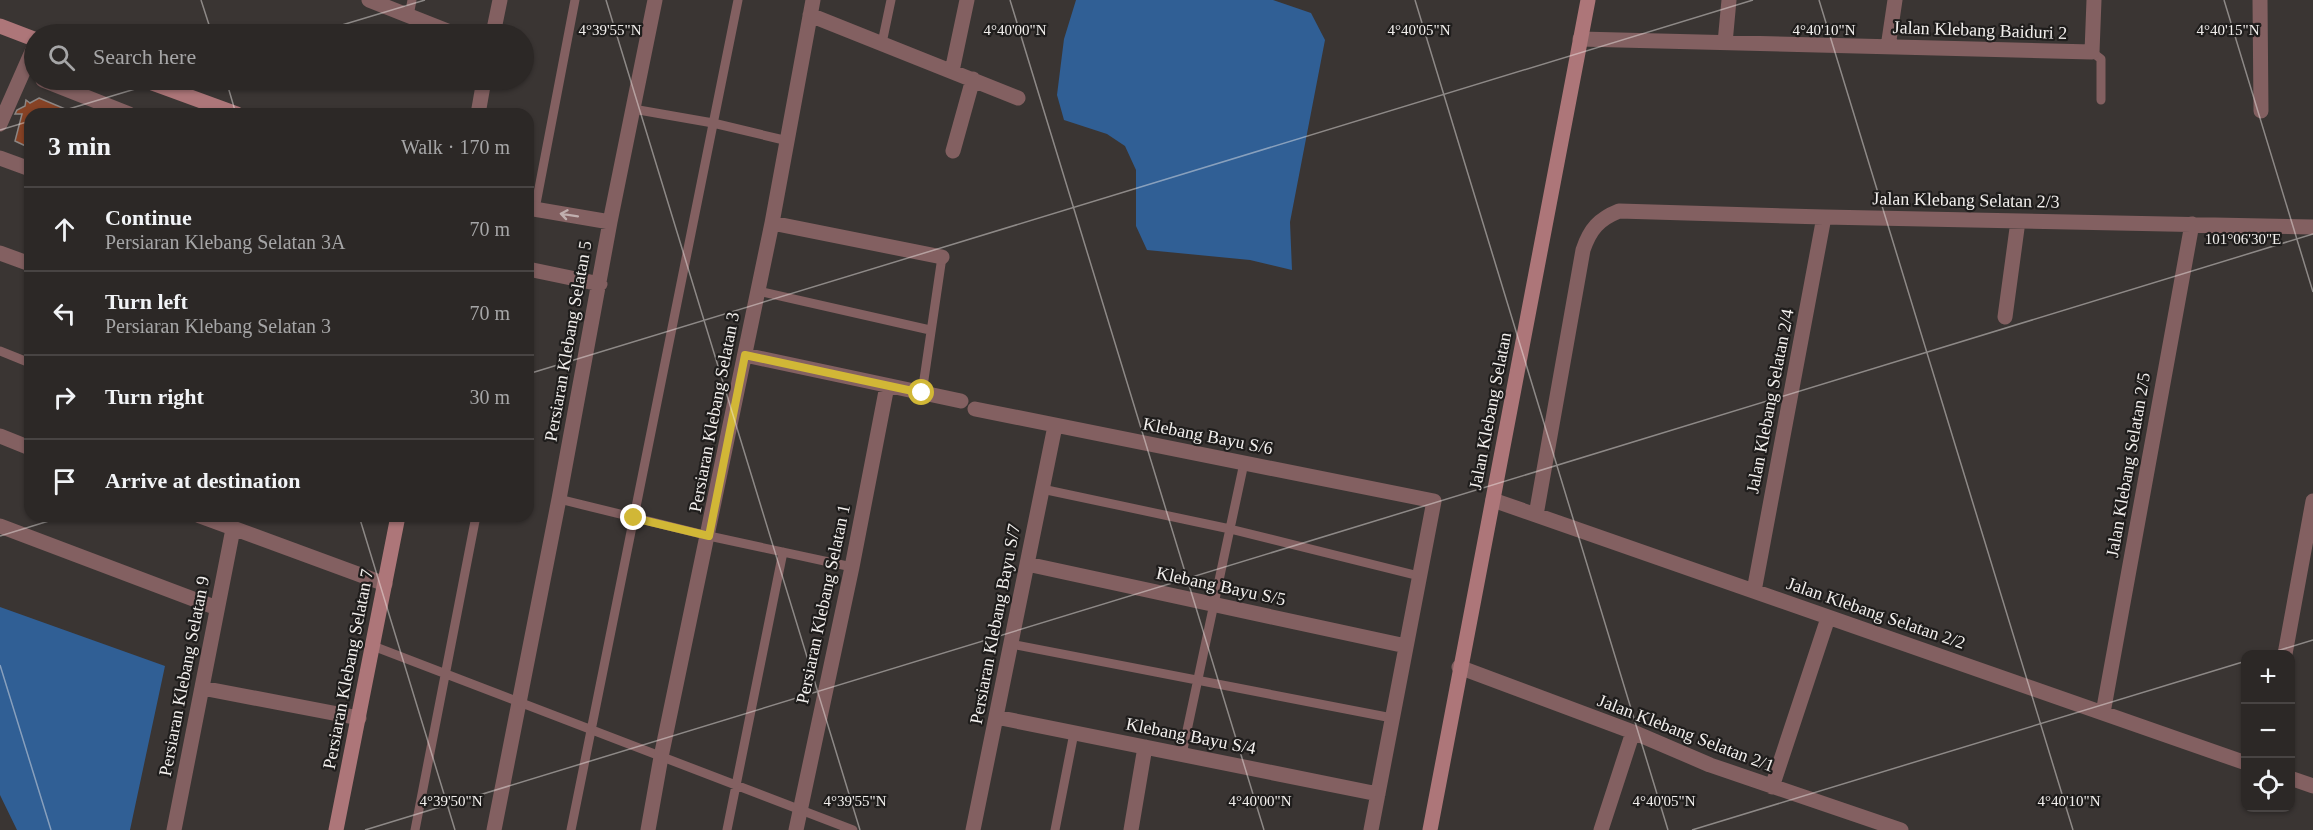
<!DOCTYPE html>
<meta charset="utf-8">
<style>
body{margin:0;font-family:"Times New Roman",serif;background:#34302e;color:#f1f3f6}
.controls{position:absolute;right:18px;bottom:18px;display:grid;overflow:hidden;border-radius:12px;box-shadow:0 2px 4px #0004}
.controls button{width:54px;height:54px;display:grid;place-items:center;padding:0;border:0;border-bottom:2px solid #484443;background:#2c2826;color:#f1f3f6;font:30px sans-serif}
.stop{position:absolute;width:18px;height:18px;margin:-14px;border:4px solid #d1b736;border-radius:50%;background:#fff}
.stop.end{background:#d1b736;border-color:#fff;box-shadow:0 2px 6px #0008}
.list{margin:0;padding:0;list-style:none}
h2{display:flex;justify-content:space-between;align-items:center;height:78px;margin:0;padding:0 24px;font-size:26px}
h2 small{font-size:20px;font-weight:400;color:#a6a6a7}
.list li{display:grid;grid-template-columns:39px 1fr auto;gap:18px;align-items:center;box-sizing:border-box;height:84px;padding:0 24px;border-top:2px solid #484443}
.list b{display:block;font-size:22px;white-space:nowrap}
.list p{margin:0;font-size:20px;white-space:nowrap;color:#a6a6a7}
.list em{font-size:20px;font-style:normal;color:#a6a6a7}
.icon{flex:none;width:33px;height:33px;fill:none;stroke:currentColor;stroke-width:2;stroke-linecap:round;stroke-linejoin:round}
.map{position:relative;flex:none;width:2313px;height:830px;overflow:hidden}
.search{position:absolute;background:#2c2826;box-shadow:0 2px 4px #0004;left:24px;top:24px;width:510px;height:66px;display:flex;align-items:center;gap:15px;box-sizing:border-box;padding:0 21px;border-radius:33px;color:#a6a6a7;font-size:22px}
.panel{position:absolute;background:#2c2826;box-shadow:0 2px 4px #0004;left:24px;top:108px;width:510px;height:414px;border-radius:18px}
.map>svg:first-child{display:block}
</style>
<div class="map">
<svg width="2313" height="830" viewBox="0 0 2313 830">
<rect width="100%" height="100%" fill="#3a3533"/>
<!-- water -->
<path fill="#305f95" d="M1076,0h197l38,13 14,27 -35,182 2,48 -42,-10 -103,-10 -11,-24v-56l-11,-24 -18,-12 -43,-14 -7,-25 7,-56z
M0,607l165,59 -35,164h-113l-17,-35z"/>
<!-- building -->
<path fill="#864225" stroke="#8c8684" stroke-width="1.5" d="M39,98l38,16h-47v34l-15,-7 7,-27h-7l2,-4 8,-4 1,-6 4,3z"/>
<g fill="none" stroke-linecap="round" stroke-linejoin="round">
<!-- lane -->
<path stroke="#836061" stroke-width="9" d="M409,16l3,-16
M882,43l9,-43
M2092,52l9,7v41
M633,109l80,14 75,18
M535,209l40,-209
M758,291l172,39
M0,351l30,12
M922,393l20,-136
M1042,489l188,40 189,47
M559,499l150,37 143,31
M1011,644l381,74
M373,646l480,184
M1182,754l62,-291
M415,830l61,-314
M571,830l167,-830
M727,830l56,-278
M1055,830l19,-97"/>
<!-- street -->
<path stroke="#836061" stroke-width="15" d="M369,0l86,34
M2260,0l1,111
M810,15l208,83
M493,34l7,-34
M1580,39l512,13 2,-52
M1725,43l4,-43
M1888,47l7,-47
M952,71l15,-71
M43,80l86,34
M478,114l6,-34
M0,124l34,-77
M953,151l20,-72
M0,158l30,11
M528,208l82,14
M772,223l170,34
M0,253l30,11
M528,269l72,15
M2005,317l13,-96
M745,355l216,46
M975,409l459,92 -63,329
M0,436l30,12
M1493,500l753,263
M1536,515l47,-265c7,-21 16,-31 36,-39l205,6 489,10
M200,516l185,68
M0,526l217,82
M1027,564l379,82
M1754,591l70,-374
M2285,654l28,-153
M1459,667l174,65 77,33 191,65
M202,688l157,30
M2103,713l89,-489
M996,717l382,77
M2290,778l23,8
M1772,787l56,-169
M174,830l59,-301
M494,830l65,-331 51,-277 45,-222
M648,830l13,-73 111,-534 41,-223
M796,830l56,-263 35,-181
M973,830l82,-404
M1131,830l14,-83
M1601,830l32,-98"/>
<!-- secondary -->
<path stroke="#ad7679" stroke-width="15" d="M0,26l34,13
M144,80l93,34
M336,830l62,-314
M1430,830l158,-830"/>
</g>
<!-- one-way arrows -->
<defs><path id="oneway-shaft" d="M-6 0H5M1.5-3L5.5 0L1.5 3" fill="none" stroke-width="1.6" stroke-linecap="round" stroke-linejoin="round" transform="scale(1.5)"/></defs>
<use stroke="#c1afaf" href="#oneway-shaft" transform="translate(569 215) rotate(-171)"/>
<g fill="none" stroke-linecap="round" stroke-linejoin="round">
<!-- route -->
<path stroke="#d1b736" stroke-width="8" d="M634,518l75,18 36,-181 177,38"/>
</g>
<!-- ticks -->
<path fill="none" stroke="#f3f0ee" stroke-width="1.5" stroke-opacity="0.45" d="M201,0l11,34M606,0l254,830M1010,0l254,830M1415,0l253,830M1819,0l254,830M2224,0l89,292M312,34l113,-34M226,80l10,34M52,114l113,-34M0,130l30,-9M528,374l1225,-374M359,516l96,314M0,536l65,-20M2267,654l46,-14M0,665l51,165M365,830l1948,-596M1692,830l554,-169"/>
<g text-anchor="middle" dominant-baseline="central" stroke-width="4.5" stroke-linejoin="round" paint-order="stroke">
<!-- street labels -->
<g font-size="18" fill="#f3f0ee" stroke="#1f1d1c">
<text transform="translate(1980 30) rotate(2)">Jalan Klebang Baiduri 2</text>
<text transform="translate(1966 200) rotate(1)">Jalan Klebang Selatan 2/3</text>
<text transform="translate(568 341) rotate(-80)">Persiaran Klebang Selatan 5</text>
<text transform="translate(1770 401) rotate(-79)">Jalan Klebang Selatan 2/4</text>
<text transform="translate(1490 411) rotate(-79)">Jalan Klebang Selatan</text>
<text transform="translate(714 412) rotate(-79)">Persiaran Klebang Selatan 3</text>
<text transform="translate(1208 436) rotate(11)">Klebang Bayu S/6</text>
<text transform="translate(2128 465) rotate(-80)">Jalan Klebang Selatan 2/5</text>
<text transform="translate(1221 586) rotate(12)">Klebang Bayu S/5</text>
<text transform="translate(823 604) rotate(-78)">Persiaran Klebang Selatan 1</text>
<text transform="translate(1876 613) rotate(19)">Jalan Klebang Selatan 2/2</text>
<text transform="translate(995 624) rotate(-79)">Persiaran Klebang Bayu S/7</text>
<text transform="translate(348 669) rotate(-79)">Persiaran Klebang Selatan 7</text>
<text transform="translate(184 676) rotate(-79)">Persiaran Klebang Selatan 9</text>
<text transform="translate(1686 733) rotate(21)">Jalan Klebang Selatan 2/1</text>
<text transform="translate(1191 736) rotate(11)">Klebang Bayu S/4</text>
</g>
</g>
<g font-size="15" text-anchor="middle" fill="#f3f0ee" stroke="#1f1d1c" stroke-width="4.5" stroke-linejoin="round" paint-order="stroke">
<text x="610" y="35">4°39'55"N</text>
<text x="1015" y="35">4°40'00"N</text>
<text x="1419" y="35">4°40'05"N</text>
<text x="1824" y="35">4°40'10"N</text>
<text x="2228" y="35">4°40'15"N</text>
<text x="2243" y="244">101°06'30"E</text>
<text x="451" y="806">4°39'50"N</text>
<text x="855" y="806">4°39'55"N</text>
<text x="1260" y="806">4°40'00"N</text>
<text x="1664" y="806">4°40'05"N</text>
<text x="2069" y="806">4°40'10"N</text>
</g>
</svg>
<div class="controls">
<button>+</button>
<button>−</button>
<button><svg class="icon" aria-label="locate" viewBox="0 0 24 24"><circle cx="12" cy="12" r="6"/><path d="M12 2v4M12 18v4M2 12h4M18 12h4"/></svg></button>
</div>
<div class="stop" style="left:922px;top:393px"></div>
<div class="stop end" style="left:634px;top:518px"></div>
<div class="search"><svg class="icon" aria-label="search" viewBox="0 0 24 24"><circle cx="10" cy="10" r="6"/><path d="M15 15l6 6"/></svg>Search here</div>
<section class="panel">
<h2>3 min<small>Walk · 170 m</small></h2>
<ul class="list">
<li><svg class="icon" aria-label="ahead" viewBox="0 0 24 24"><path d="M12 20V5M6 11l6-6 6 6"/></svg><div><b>Continue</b><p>Persiaran Klebang Selatan 3A</p></div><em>70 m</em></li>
<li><svg class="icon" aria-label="left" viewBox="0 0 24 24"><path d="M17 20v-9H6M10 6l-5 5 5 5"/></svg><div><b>Turn left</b><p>Persiaran Klebang Selatan 3</p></div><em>70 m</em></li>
<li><svg class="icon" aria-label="right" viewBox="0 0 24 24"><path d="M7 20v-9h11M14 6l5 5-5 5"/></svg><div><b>Turn right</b></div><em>30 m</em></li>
<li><svg class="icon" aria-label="arrive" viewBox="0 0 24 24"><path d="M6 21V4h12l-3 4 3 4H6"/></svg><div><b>Arrive at destination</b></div></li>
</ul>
</section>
</div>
